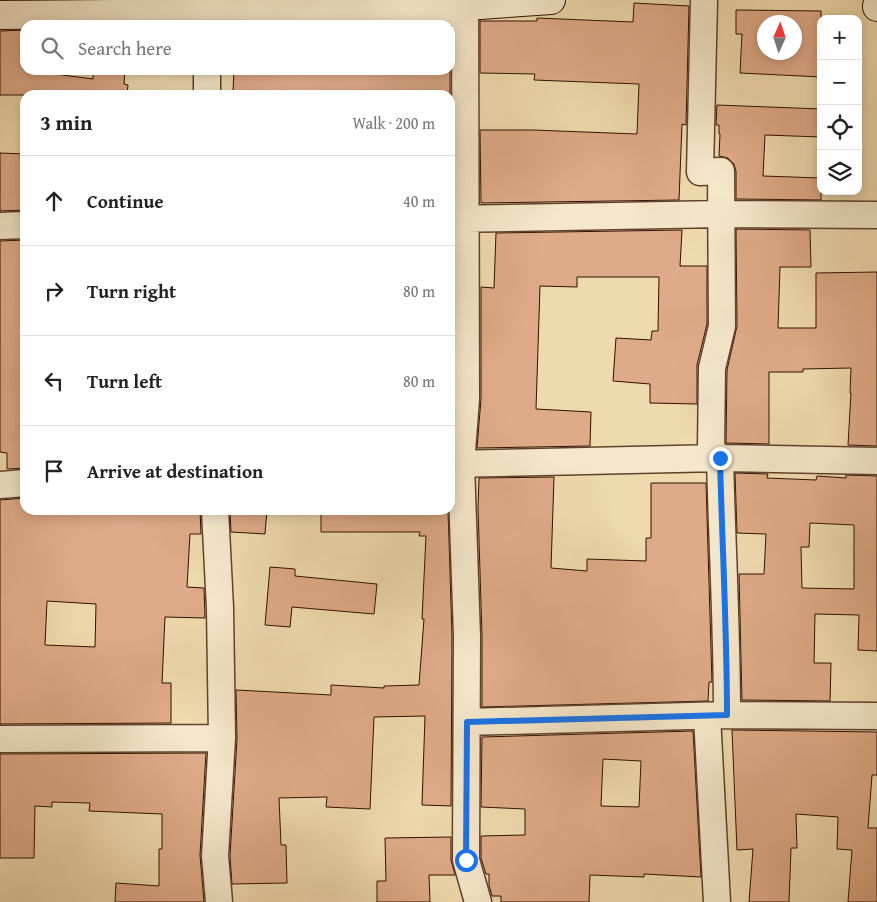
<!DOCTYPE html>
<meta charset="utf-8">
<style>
body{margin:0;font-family:"Gentium Book Plus",serif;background:#f2f2f2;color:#222}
.controls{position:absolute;right:15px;top:15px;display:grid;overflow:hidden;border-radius:10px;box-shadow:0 2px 12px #0003}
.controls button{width:45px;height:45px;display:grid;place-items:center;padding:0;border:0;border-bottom:1px solid #e0e0e0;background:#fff;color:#222;font:25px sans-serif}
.compass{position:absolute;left:757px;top:15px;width:45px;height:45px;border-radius:50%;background:#fff;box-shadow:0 2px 12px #0003;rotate:3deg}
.stop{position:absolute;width:15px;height:15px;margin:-11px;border:4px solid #1a73e8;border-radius:50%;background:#fff}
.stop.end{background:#1a73e8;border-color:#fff;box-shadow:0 1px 5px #0008}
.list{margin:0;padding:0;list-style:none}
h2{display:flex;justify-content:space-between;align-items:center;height:65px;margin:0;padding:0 20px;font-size:21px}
h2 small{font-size:16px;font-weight:400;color:#767676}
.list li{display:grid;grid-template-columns:32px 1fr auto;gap:15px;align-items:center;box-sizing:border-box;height:90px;padding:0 20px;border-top:1px solid #e0e0e0}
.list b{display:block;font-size:19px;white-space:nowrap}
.list em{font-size:16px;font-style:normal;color:#767676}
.icon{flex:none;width:28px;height:28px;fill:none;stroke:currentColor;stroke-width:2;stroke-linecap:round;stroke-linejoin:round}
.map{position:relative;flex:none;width:877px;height:902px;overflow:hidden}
.search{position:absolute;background:#fff;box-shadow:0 2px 12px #0003;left:20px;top:20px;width:435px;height:55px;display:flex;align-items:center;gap:12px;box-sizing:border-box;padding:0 18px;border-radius:15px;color:#767676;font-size:19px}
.panel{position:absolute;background:#fff;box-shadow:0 2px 12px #0003;left:20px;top:90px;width:435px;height:425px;border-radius:15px}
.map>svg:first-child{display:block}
</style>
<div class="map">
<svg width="877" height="902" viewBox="0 0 877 902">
<rect width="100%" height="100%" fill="#efdaad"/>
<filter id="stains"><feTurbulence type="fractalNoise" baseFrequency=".004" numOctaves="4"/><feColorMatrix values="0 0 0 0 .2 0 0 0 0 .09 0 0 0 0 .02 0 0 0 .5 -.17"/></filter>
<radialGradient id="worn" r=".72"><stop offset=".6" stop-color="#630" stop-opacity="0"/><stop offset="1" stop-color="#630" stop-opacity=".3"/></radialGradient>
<!-- building -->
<path fill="#dfaa87" stroke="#301001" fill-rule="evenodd" d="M634,3l55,3 -3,119 -4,-1 -3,76 -198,3 -1,-73h53l104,4 2,-50 -105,-4 1,-6 -55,-1v-52h57v-3l96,4z
M736,10l85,1v66l-81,-4 2,-39h-6zM764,22h30v30h-30z
M450,27v68h-170l-47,-4 1,-21h216z
M25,30l-2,39 2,1 68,9v-9h32l-1,14 4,1 -1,10h-127v-64z
M717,105l104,4v28l-56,-2 -2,41 58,2v22l-85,-1v-28l-2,-7 -6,-6 -9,-2 1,-22h-1v-9h-3z
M0,153l25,1v56l-25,1z
M736,229l74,1 1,37h-31l-2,61h38v-55l61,-1v174l-29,-1 3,-52h-1l1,-25 -48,1v3h-34v72l-43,-1 1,-73 10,-44z
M682,230l-2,36h27v58l-10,41v39l-47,-1v-19l-37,-3 3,-43 35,2 1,-9h6l1,-54h-82v10l-37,-1 -4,123 55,3 -1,34 -113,2 4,-49v-112l13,1 2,-55z
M25,240v228l-18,1v-16l-7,-1v-211z
M450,286l1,112 -1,13z
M735,473l33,1 -1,4 49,2 1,-4 29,2v-3l31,1v175l-19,-1 1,-35 -44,-1 -1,49h17l-1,38 -88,-1 -3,-126h25l2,-40 -29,-1zM810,523l44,2v64l-52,-1 -1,-41h8z
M554,477l-3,91 36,3v-12l59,2v-23h5v-55h55l6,199h-3l-1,19 -226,6v-71l-4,-128 1,-30z
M25,498v12h175l1,24h-11l-3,53 17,1 1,30 -40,-1 -3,66h9v40l-171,1v-224zM47,601l49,3 -1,43 -50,-2z
M230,510h37l-2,24 -34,-2z
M321,510h127l4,126 -1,170 -29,-1 3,-89 -51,1 -4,92 -44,-2 1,-10 -48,1 2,47h5l1,38 -55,1 -2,-28 7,-117 -1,-49 95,5v-10l53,3v-2l35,-1 5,-66h-2l4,-83h-7l1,-4h-99z
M270,567l25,2v7l82,8 -3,30 -82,-7 -2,20 -25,-2z
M732,730l145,2v43h-5l-4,53h9v74h-29l4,-52 -15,-1 1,-32 -42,-3 1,34h-6l-2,54h-40l4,-53 -16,1z
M693,731l8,146 -57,-3v3l-54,-2 -1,27h-88v-6h-9l-3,-11v-11h-3l-5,-16v-22l44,-1v-26l-44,-2 1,-70zM603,759l38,2 -2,46 -38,-1z
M206,753l-6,102 4,47h-89l1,-19 43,3v-37h3v-35l-73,-3 1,-8 -38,-1v5l-17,-1 -1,52h-34v-104z
M451,837v23l4,15h-26l1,27h-53v-21h9l-1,-43z"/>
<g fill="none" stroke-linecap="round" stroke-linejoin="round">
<!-- street casing -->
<g stroke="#60422c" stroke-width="29">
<path id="street" d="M465,0l1,399 -5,65 6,172 -1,224 12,42
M704,0l-4,172 21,-1 1,155 -10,42 -1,81 9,9c2,85 7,171 7,257
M207,95v-25
M450,219l271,-5 156,1
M0,226l25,-1
M450,464l270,-6 157,3
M0,485l25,-2
M215,510l5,98 2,130 -7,118 4,46
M707,716l10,186
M467,722l260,-7 150,1
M0,739l222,-1"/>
</g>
<!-- secondary casing -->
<g stroke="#301001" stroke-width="30">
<path id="secondary" d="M877,6v1
M0,15l455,-4 10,-5 86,-6"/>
</g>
<!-- street -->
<use href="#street" stroke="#f5e7ca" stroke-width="26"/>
<!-- secondary -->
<use href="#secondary" stroke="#f5e7ca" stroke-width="28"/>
</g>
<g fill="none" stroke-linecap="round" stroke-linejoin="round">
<!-- route -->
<path stroke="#1a73e8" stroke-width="6" d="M466,860l1,-138 260,-7c0,-86 -5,-172 -7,-257"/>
</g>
<rect width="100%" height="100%" filter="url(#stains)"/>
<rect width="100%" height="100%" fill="url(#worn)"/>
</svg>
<div class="controls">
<button>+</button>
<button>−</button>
<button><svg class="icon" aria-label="locate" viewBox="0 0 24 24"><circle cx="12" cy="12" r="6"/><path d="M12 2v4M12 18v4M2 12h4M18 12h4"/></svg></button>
<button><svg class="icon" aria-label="layers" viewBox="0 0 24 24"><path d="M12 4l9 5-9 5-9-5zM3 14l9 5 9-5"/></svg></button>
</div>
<svg class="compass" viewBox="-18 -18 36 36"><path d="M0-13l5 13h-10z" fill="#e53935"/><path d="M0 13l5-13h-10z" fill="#767676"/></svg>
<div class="stop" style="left:466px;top:860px"></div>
<div class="stop end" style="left:720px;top:458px"></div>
<div class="search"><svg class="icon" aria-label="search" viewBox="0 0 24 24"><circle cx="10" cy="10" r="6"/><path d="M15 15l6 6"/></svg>Search here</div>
<section class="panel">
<h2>3 min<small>Walk · 200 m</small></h2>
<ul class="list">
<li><svg class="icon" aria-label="ahead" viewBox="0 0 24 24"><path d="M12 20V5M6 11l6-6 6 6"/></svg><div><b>Continue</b></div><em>40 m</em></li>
<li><svg class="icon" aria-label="right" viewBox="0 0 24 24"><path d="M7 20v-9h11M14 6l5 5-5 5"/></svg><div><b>Turn right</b></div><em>80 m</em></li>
<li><svg class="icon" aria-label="left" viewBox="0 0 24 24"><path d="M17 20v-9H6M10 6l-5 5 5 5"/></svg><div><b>Turn left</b></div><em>80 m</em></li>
<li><svg class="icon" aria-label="arrive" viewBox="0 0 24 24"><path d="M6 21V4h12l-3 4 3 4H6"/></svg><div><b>Arrive at destination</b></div></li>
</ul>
</section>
</div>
